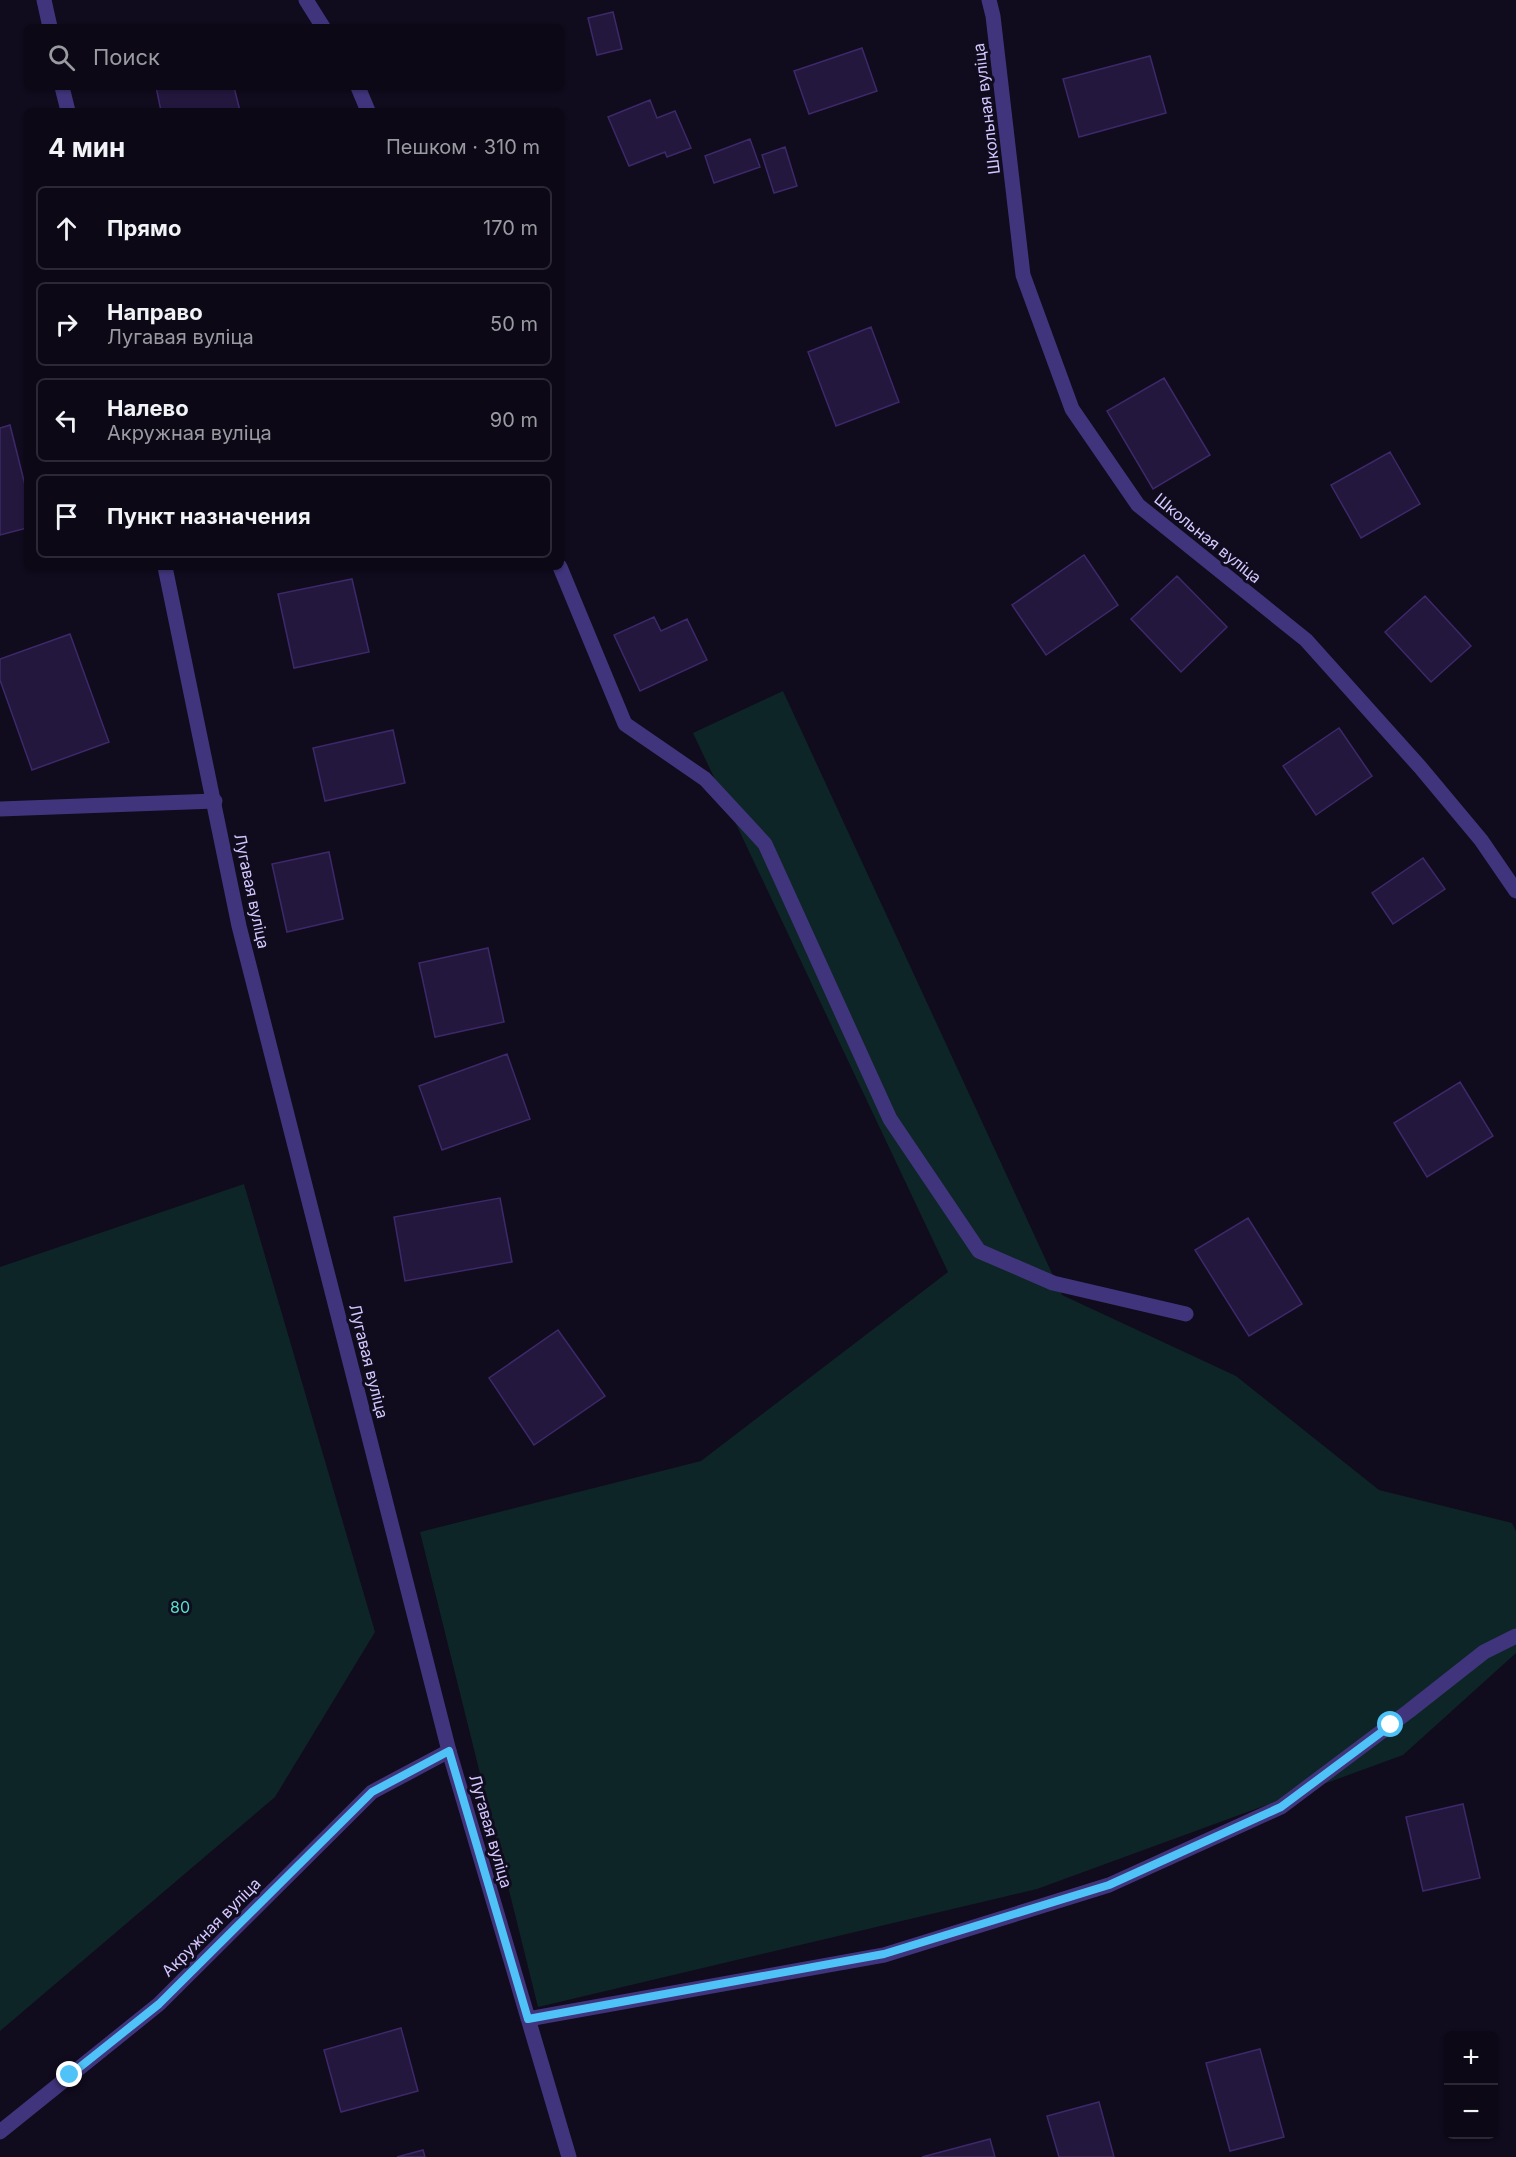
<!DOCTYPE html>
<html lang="ru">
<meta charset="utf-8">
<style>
body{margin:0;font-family:Inter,sans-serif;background:#15111f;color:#f1f3f6}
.controls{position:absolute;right:18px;bottom:18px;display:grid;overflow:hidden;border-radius:9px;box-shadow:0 2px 4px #0004}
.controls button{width:54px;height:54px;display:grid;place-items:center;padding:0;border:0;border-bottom:2px solid #2c2935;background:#0c0816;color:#f1f3f6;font:30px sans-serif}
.stop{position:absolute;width:18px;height:18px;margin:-14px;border:4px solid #4fc3f7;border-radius:50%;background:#fff}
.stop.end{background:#4fc3f7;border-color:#fff;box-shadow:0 2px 6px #0008}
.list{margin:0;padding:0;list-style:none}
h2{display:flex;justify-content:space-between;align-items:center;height:78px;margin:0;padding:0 24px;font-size:26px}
h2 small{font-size:20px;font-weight:400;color:#9a9aa1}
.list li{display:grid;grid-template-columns:39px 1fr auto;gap:18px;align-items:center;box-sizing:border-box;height:84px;margin:0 12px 12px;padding:0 12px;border:2px solid #2c2935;border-radius:9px}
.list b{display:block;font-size:22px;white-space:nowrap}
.list p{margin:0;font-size:20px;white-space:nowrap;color:#9a9aa1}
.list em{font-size:20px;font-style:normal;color:#9a9aa1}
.icon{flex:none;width:33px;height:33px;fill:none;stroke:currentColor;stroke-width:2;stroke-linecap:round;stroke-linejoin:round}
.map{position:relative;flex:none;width:1516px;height:2157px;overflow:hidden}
.search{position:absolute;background:#0c0816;box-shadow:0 2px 4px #0004;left:24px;top:24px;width:540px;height:66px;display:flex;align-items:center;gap:15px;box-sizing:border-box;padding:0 21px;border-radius:9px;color:#9a9aa1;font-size:22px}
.panel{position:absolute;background:#0c0816;box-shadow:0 2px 4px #0004;left:24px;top:108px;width:540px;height:462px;border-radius:9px}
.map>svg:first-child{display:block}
</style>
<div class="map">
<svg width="1516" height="2157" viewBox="0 0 1516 2157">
<rect width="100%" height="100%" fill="#100b1d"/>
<!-- green -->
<path fill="#0e2527" d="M783,691l279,604 174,81 143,114 133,33 4,8v122l-113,102 -366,134 -499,118 -118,-475 281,-71 247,-189 -255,-539z
M244,1184l131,448 -100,165 -275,234v-764z"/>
<!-- building -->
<path fill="#23173e" stroke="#3d296a" stroke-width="1.5" d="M613,12l9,37 -25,6 -9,-37z
M862,48l15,43 -68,23 -15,-43z
M1150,56l16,57 -87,24 -16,-58z
M156,87h78l6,24h-79z
M650,100l7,18 18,-7 16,37 -24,9 -2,-5 -36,14 -21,-49z
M750,139l10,28 -46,16 -9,-27z
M785,147l12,39 -23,7 -12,-38z
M871,327l28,75 -63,24 -28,-74z
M1164,378l46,77 -57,34 -46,-78z
M10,425l17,68v35l-27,7v-107z
M1390,452l30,52 -59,34 -30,-53z
M1084,555l34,50 -72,50 -34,-50z
M1177,576l50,51 -46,45 -50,-53z
M352,579l17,73 -75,16 -16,-74z
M1425,596l46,50 -40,36 -46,-50z
M654,617l7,14 26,-12 20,41 -67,31 -26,-56z
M70,634l39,108 -77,28 -32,-90v-21z
M1339,728l33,48 -56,39 -33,-49z
M393,730l12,53 -80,18 -12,-53z
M329,852l14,67 -56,13 -15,-68z
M1423,858l22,31 -52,35 -21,-31z
M488,948l16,74 -69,15 -16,-74z
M507,1054l23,65 -88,31 -23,-64z
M1460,1082l33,54 -66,41 -33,-54z
M500,1198l12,64 -107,19 -11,-64z
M1248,1218l54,86 -53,32 -54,-86z
M558,1330l47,66 -71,49 -45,-67z
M1463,1804l17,74 -57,13 -17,-74z
M401,2028l17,63 -77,21 -17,-62z
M1260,2049l24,88 -54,14 -24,-88z
M1099,2102l15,55h-55l-12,-41z
M990,2139l5,18h-73z
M423,2150l2,7h-28z"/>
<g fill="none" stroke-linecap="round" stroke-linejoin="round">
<!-- service -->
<path stroke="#40357c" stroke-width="15" d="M306,0l17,27
M358,87l10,24
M560,567l65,157 80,55 60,65 125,275 89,132 74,32 133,31
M0,809l215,-8"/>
<!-- minor -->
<path stroke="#40357c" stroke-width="15" d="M989,0l4,16 30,259 49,134 66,96 168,135 114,127 61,73 35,51
M449,1751l120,406
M528,2019l356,-64 225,-70 172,-78 128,-96 75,-59 32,-16"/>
<!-- tertiary -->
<path stroke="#40357c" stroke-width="15" d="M44,0l6,27
M62,87l6,24
M0,2132l159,-128 213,-212 77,-41 -210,-825 -74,-359"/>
</g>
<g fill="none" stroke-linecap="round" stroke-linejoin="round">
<!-- route -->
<path stroke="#4fc3f7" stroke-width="8" d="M70,2075l89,-71 213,-212 77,-41 79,268 356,-65 225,-69 172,-78 110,-82"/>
</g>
<g text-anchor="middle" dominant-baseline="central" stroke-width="6" stroke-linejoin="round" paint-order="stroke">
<!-- street labels -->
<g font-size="16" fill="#d3c7ff" stroke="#100b1d">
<text transform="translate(986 109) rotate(-97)">Школьная вуліца</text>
<text transform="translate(1208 538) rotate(39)">Школьная вуліца</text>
<text transform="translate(252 891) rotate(78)">Лугавая вуліца</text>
<text transform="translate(369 1361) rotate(76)">Лугавая вуліца</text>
<text transform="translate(491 1831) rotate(74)">Лугавая вуліца</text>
<text transform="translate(211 1927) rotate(-45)">Акружная вуліца</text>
</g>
<!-- park labels -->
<g font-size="16" fill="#53dfcb" stroke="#100b1d">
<text x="180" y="1607">80</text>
</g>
</g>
</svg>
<div class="controls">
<button>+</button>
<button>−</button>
</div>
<div class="stop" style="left:1391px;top:1725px"></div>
<div class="stop end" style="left:70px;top:2075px"></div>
<div class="search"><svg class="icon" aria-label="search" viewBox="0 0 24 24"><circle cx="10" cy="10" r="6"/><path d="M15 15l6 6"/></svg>Поиск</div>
<section class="panel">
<h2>4 мин<small>Пешком · 310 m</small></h2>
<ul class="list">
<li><svg class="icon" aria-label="ahead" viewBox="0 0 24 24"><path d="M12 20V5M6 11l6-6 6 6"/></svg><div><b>Прямо</b></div><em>170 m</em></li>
<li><svg class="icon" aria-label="right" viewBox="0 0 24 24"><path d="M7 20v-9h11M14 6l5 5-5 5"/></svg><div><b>Направо</b><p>Лугавая вуліца</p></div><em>50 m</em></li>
<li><svg class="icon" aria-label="left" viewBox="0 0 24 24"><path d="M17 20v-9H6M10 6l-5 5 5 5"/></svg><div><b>Налево</b><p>Акружная вуліца</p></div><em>90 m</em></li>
<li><svg class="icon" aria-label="arrive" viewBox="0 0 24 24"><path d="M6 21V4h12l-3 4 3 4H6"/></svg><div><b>Пункт назначения</b></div></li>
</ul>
</section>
</div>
